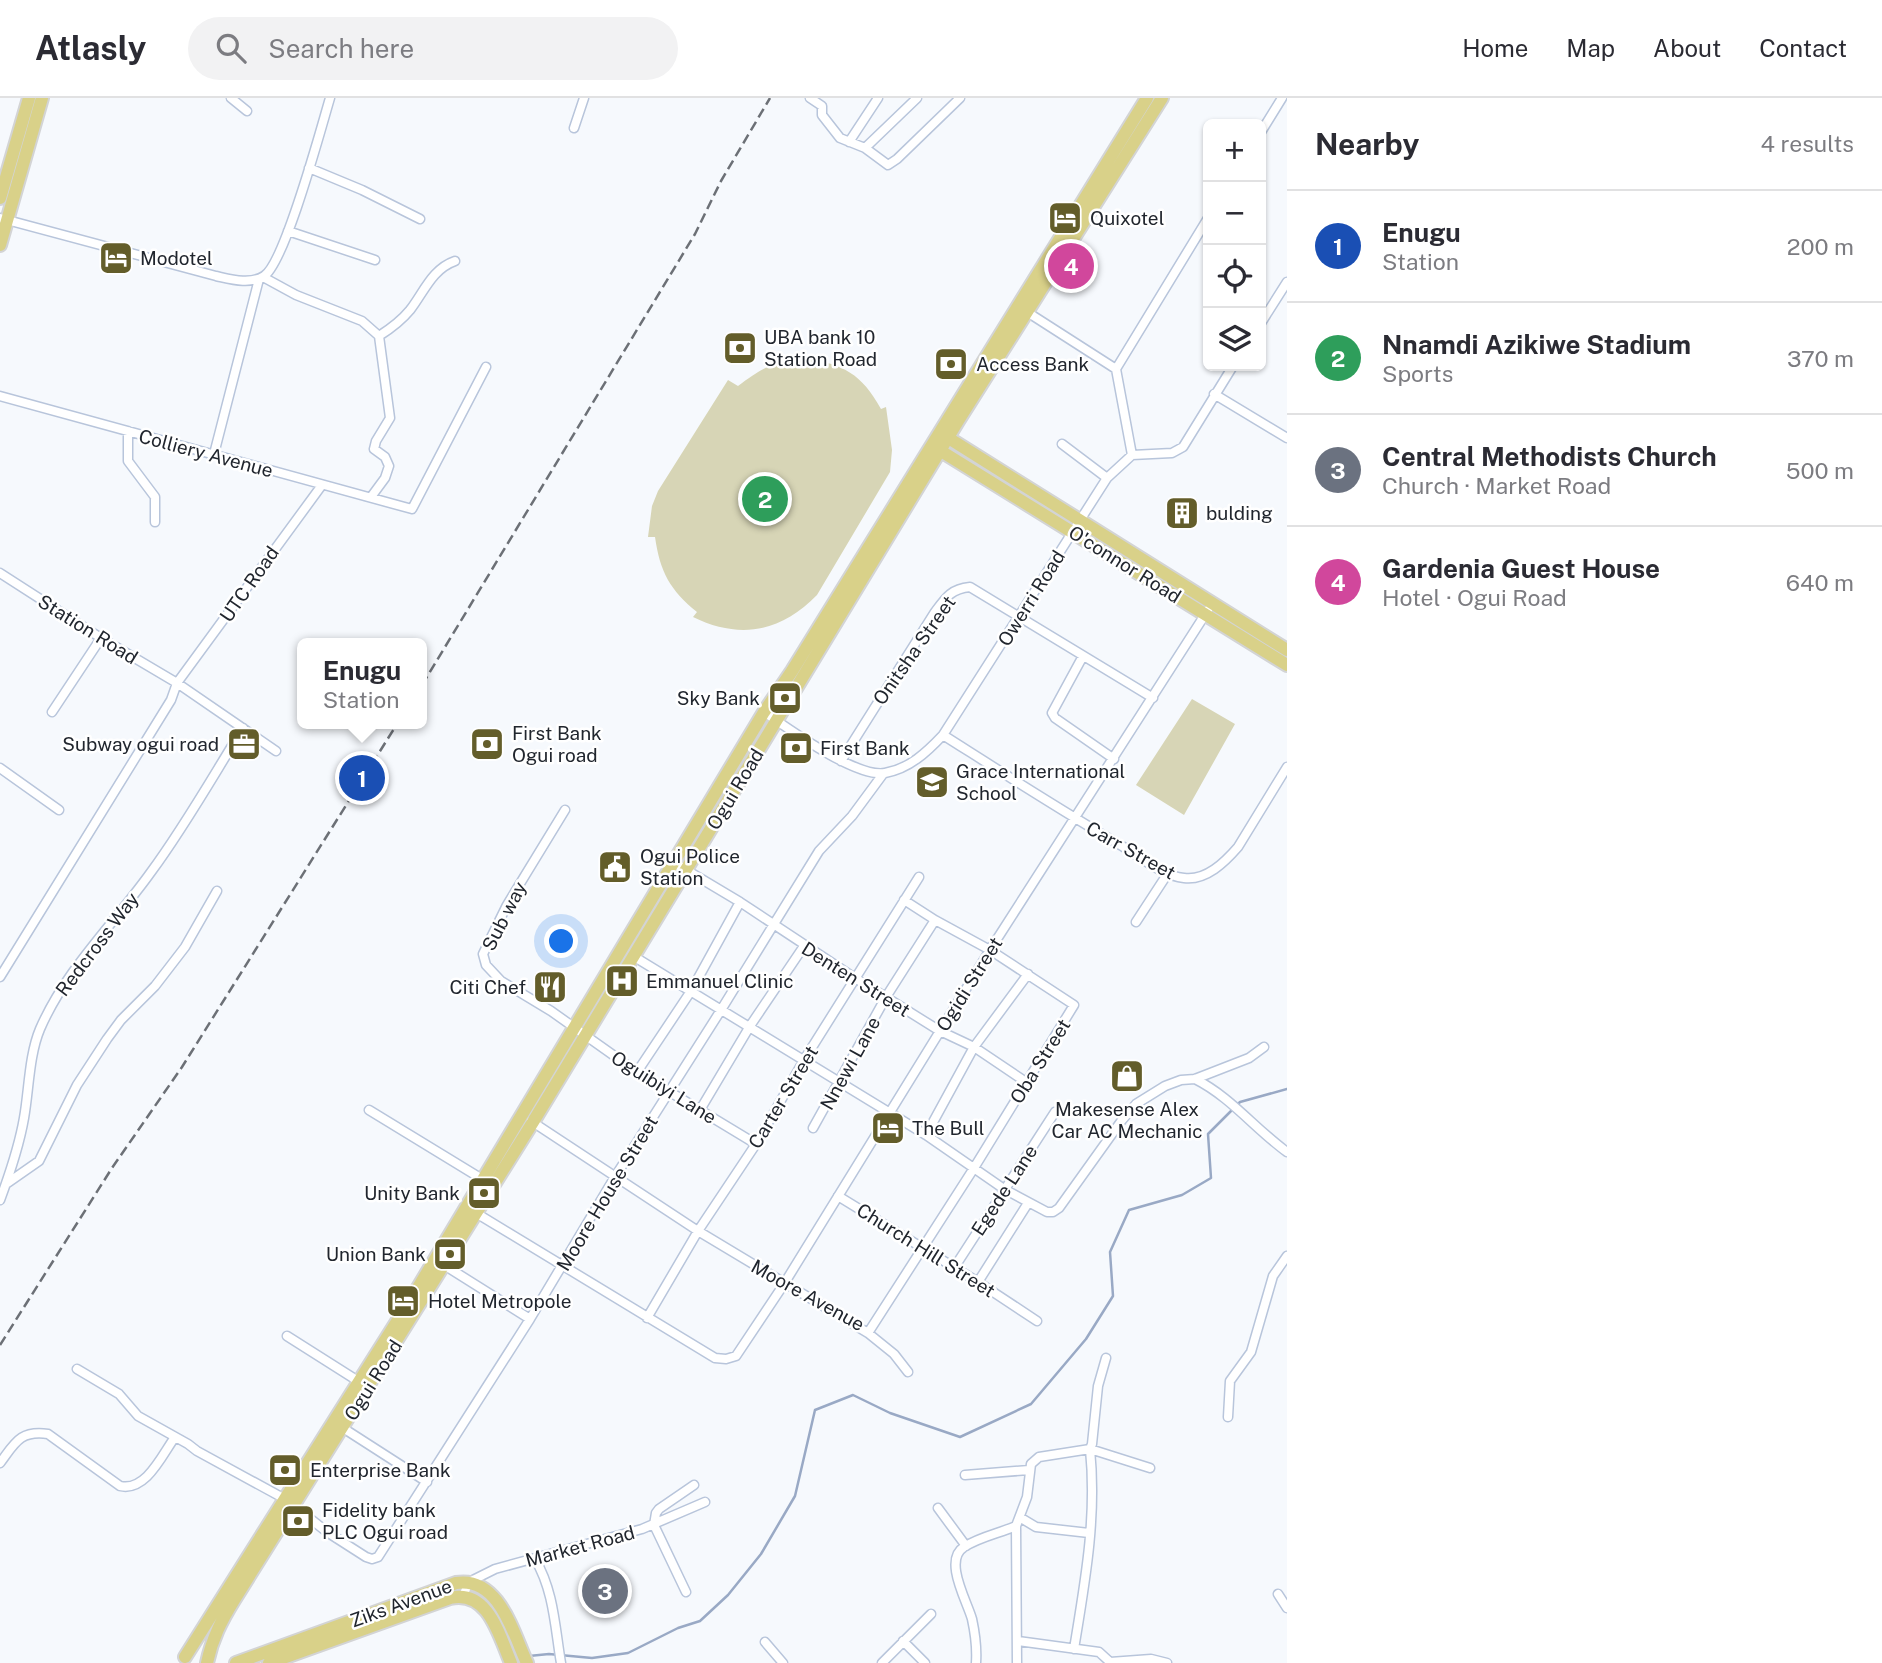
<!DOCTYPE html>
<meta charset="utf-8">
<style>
body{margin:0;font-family:"Public Sans",sans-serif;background:#f2f2f3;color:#2b2b33}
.controls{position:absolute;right:21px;top:21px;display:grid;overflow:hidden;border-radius:10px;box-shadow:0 2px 5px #0004}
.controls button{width:63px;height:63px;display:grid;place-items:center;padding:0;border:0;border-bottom:2px solid #e1e1e2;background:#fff;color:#2b2b33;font:35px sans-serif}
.you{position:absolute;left:562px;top:844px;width:24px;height:24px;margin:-18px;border:5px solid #fff;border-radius:50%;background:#1a73e8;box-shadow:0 0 0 10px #1a73e833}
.badge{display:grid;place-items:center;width:46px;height:46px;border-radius:50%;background:#635d2a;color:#fff;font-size:23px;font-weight:700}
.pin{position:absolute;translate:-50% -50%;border:4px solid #fff;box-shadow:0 2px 7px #0006}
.popup{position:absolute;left:297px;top:540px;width:130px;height:91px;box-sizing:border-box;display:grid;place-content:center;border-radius:10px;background:#fff;filter:drop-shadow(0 2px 5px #0005);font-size:23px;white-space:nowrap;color:#7c7c81}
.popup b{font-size:26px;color:#2b2b33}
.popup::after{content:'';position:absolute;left:50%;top:100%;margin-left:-14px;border:14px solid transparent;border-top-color:#fff}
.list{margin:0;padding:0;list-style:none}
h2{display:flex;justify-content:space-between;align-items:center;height:91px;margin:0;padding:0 28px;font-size:30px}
h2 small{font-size:23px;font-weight:400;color:#7c7c81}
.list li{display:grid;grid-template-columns:46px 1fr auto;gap:21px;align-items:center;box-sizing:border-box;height:112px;padding:0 28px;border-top:2px solid #e1e1e2}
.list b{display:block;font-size:26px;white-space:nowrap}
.list p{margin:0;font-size:23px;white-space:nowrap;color:#7c7c81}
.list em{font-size:23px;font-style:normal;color:#7c7c81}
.icon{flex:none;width:38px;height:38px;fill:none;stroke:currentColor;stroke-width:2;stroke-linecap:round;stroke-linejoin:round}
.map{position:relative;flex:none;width:1287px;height:1565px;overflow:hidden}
header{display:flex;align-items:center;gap:42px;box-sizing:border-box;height:98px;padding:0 35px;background:#fff;border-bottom:2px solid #e1e1e2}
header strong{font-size:33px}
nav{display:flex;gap:38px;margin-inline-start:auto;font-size:24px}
.search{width:490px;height:63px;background:#f2f2f3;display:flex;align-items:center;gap:18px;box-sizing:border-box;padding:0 24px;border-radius:38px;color:#7c7c81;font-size:26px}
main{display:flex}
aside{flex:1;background:#fff}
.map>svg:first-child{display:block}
</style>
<header>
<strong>Atlasly</strong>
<div class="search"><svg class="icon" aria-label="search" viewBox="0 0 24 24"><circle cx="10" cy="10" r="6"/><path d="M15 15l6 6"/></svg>Search here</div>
<nav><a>Home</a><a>Map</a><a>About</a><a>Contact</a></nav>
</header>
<main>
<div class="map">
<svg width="1287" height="1565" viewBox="0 0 1287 1565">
<rect width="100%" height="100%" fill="#f6f9fd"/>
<!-- green -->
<path fill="#d7d5b6" d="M805,260c39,7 56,15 76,51l5,-2 6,43 -2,22 -73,123c-36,37 -77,45 -124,22l4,-5c-27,-22 -37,-40 -42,-75h-7l4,-31 6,-15 70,-111 10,6c25,-19 35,-24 67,-28z
M1192,601l43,25 -51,91 -48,-30z"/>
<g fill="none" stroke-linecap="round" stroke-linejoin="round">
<!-- stream -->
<path stroke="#99a9c5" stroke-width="2.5" d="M529,1558l20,-2 43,4 36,-5 50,-25 22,-7 28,-26 33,-41 34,-58 20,-86 38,-15 37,18 70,24 71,-33 55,-65 27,-43 -3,-44 19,-42 53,-15 29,-17 -3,-44 32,-32 47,-13"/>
<!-- street casing -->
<g stroke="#b8c5db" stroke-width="11">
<path id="street" d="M231,0l16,13
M810,0l12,8v9l18,23 25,10 23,17 9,-6 63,-61
M574,30l10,-30
M1261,34l21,-34
M849,44l29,-44
M865,50l52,-50
M309,70l53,22 58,29
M0,120l216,58c14,3 34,9 48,0 21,-13 57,-148 66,-178
M288,133l87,29
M263,179l33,18 66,26 17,15 11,82 -14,23 -2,8 11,8 4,9 -4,12 -14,19
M1024,212l92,59
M1261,225l26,-41
M379,238c11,-7 22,-15 31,-26 14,-18 22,-41 45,-49
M1214,296l73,44
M0,298l412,113 74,-142
M128,333v30l27,36v25
M1062,346l45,34
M214,356l45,-175
M1132,357l-16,-86 92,-151
M1132,357l40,-2 11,-6 50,-81
M0,475l101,65 76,45 99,68
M1083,558l-31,57 3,5 59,41
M52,614l49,-74
M764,614c25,17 92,66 121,61 24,-4 42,-21 58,-38l164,-257 25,-23
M943,637c60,38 119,76 179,111 18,11 41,30 62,32 22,3 41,-16 54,-31l49,-80
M841,663l94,-149c11,-15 16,-23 35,-25l183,111
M0,670l59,42
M565,712l-58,95 -24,49 3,11 15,16 50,30 86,61 119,72
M673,764l67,40 115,76 85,53 34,16 52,35
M904,802l31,20
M1136,824l32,-49
M633,858l293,179 78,54 43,23h6l6,-4 63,-88 14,-16 29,-18 16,-6 14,-1 54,-21 15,-11
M0,879l171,-277 6,-17 145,-198
M637,974l54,-81 49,-89
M1195,981c36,18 60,50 92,73
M369,1012l113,69
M700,1012l50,-84 54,-80
M531,1023l167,110 170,102 106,-165 100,-163 -84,-55 -55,-30 -49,77 -73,131
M926,1037l48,-88 54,-73
M6,1086l33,-23 38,-76 30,-46 14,-19 34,-34 30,-39 32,-56
M838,1098l140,86 59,39
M0,1102c10,-27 19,-53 24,-82 5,-28 5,-63 16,-89 26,-60 74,-105 111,-157 34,-46 62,-96 92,-144
M476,1115l239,145 11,1 10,-3 48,-72 206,-334 218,-340
M444,1167l86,54
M954,1170l101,-156
M978,1184l50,-79
M647,1220l51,-87 58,-87 48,-84 115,-183
M868,1235l26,21 14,18
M287,1238l71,45
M77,1271l42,25 19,22 50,28 9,7 88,48
M1228,1319l2,-36 21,-29 22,-76 14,-20
M343,1330l84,54
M0,1365c15,-20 20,-33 48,-29l72,52c26,6 42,-31 55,-49
M965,1377l64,-5
M293,1407l34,27 39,25 6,2 6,-2 152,-238 83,-139 108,-170 98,-159 33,-35 31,-42
M938,1410l28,38
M1021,1420l15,9 53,6
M535,1461c19,32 20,69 26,104
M686,1494l-32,-67 2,-12 3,-4 35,-24
M1278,1496l9,14
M463,1498l6,-14 26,-13 147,-40 63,-27
M903,1543l22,22
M1018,1543l81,11 11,10 41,-3 16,4
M765,1544l18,21
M1074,1551c11,-67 23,-132 16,-200l60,19
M882,1565l49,-49
M976,1565c1,-14 -1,-30 -4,-44 -5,-18 -29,-59 -8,-72 15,-10 36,-14 52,-21
M1017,1565l-1,-137 11,-29 4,-33 8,-7 51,-8 2,-5 6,-58 8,-28"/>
</g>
<!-- primary casing -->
<g stroke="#d3d4d5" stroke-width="16">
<path id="primary" d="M0,100l29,-100
M0,147l42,-147
M942,336l345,216
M936,350l351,217
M185,1559l225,-356 354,-589 28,-41 355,-573
M207,1565c5,-24 14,-42 27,-63l299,-478 425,-701 204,-323
M236,1565l220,-80c43,-7 57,50 71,80
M269,1565l181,-65c38,-9 49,37 61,65"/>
</g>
<!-- street -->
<use href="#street" stroke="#fff" stroke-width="8"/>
<!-- primary -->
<use href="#primary" stroke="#d9d189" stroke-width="12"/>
<!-- rail -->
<path stroke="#6c7076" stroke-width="2.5" stroke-dasharray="10 5" stroke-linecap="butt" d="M422,587l273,-451 26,-53 49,-83
M0,1247l112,-177 70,-101 215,-343"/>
</g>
<!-- icons -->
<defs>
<g id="hotel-square" transform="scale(1.75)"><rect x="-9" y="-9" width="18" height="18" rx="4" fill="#635d2a" stroke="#fff"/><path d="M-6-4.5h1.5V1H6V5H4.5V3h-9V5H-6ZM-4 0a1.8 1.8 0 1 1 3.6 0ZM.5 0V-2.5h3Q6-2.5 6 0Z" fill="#fff"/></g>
<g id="bank-square" transform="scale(1.75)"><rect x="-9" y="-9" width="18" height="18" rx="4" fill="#635d2a" stroke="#fff"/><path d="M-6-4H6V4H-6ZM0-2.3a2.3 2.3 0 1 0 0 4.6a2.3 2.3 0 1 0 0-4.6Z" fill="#fff"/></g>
<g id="building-square" transform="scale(1.75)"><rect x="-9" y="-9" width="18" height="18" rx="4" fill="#635d2a" stroke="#fff"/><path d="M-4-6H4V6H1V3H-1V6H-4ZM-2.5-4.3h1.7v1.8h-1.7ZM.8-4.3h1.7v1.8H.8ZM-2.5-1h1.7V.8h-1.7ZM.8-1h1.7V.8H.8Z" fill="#fff"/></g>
<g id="office-square" transform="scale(1.75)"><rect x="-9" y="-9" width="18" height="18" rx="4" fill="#635d2a" stroke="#fff"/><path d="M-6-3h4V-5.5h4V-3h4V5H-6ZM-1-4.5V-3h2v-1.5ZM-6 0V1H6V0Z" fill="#fff"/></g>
<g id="school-square" transform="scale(1.75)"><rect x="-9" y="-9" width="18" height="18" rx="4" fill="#635d2a" stroke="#fff"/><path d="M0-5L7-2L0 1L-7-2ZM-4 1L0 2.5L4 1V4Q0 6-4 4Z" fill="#fff"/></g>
<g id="civic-square" transform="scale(1.75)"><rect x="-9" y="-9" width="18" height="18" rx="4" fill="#635d2a" stroke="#fff"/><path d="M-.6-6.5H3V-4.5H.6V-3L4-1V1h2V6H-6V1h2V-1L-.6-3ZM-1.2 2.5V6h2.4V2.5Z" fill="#fff"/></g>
<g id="hospital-square" transform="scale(1.75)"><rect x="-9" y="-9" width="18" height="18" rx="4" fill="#635d2a" stroke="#fff"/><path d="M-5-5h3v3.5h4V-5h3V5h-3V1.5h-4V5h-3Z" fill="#fff"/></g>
<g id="restaurant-square" transform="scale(1.75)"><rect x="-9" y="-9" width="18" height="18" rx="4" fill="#635d2a" stroke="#fff"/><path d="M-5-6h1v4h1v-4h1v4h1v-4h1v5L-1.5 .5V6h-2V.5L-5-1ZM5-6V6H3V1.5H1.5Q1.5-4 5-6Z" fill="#fff"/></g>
<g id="shop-square" transform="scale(1.75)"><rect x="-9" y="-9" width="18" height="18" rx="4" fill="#635d2a" stroke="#fff"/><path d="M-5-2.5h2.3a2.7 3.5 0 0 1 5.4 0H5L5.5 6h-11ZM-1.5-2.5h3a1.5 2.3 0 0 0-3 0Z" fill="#fff"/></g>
</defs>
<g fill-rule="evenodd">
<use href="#hotel-square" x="1065" y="120"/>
<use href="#hotel-square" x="116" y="160"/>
<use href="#bank-square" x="740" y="250"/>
<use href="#bank-square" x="951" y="266"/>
<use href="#building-square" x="1182" y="415"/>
<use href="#bank-square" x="785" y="600"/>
<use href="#office-square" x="244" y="646"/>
<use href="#bank-square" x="487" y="646"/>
<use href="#bank-square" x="796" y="650"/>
<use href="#school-square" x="932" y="684"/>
<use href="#civic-square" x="615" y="769"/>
<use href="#hospital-square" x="622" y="883"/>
<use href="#restaurant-square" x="550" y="889"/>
<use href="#shop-square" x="1127" y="978"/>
<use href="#hotel-square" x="888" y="1030"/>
<use href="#bank-square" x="484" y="1095"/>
<use href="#bank-square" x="450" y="1156"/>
<use href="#hotel-square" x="403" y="1203"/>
<use href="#bank-square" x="285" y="1372"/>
<use href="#bank-square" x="298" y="1423"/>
</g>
<g text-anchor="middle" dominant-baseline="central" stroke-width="5" stroke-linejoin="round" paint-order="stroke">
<!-- poi labels -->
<g font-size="19" fill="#21262e" stroke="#fff" text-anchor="start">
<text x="1090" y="120">Quixotel</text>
<text x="140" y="160">Modotel</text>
<text x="764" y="239">UBA bank 10<tspan x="764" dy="22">Station Road</tspan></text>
<text x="976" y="266">Access Bank</text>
<text x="1206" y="415">bulding</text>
<text x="760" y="600" text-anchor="end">Sky Bank</text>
<text x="512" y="635">First Bank<tspan x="512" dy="22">Ogui road</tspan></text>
<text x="219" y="646" text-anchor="end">Subway ogui road</text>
<text x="820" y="650">First Bank</text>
<text x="956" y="673">Grace International<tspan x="956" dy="22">School</tspan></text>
<text x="640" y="758">Ogui Police<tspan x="640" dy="22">Station</tspan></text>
<text x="646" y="883">Emmanuel Clinic</text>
<text x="526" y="889" text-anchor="end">Citi Chef</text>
<text x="1127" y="1011" text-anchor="middle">Makesense Alex<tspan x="1127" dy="22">Car AC Mechanic</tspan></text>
<text x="912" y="1030">The Bull</text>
<text x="460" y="1095" text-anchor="end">Unity Bank</text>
<text x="426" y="1156" text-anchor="end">Union Bank</text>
<text x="428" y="1203">Hotel Metropole</text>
<text x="310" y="1372">Enterprise Bank</text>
<text x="322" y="1412">Fidelity bank<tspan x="322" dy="22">PLC Ogui road</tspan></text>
</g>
<!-- street labels -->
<g font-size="19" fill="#21262e" stroke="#fff">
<text transform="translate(206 355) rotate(15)">Colliery Avenue</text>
<text transform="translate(1125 466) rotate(32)">O'connor Road</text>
<text transform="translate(249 486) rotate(-55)">UTC Road</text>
<text transform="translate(1031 500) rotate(-58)">Owerri Road</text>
<text transform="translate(88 531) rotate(32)">Station Road</text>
<text transform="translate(914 552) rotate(-55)">Onitsha Street</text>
<text transform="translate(735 691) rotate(-59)">Ogui Road</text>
<text transform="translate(1131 752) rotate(29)">Carr Street</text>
<text transform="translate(504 818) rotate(-63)">Sub way</text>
<text transform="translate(97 846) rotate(-53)">Redcross Way</text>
<text transform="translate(856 881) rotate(32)">Denten Street</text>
<text transform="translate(969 886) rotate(-58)">Ogidi Street</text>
<text transform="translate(1040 963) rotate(-58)">Oba Street</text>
<text transform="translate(850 965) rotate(-61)">Nnewi Lane</text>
<text transform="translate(664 989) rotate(32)">Oguibiyi Lane</text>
<text transform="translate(783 999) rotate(-59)">Carter Street</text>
<text transform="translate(1004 1092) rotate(-57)">Egede Lane</text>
<text transform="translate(607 1095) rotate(-59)">Moore House Street</text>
<text transform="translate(926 1152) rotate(32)">Church Hill Street</text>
<text transform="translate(808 1197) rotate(29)">Moore Avenue</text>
<text transform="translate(373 1282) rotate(-58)">Ogui Road</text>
<text transform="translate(580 1448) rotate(-15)">Market Road</text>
<text transform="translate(401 1505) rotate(-20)">Ziks Avenue</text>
</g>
</g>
</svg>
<div class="controls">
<button>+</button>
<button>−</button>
<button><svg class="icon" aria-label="locate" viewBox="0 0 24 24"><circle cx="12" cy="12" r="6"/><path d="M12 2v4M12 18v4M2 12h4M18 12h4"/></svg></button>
<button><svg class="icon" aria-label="layers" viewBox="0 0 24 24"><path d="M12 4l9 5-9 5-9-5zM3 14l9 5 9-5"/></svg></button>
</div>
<div class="you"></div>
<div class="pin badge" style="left:362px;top:680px;background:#1a4fb4">1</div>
<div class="popup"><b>Enugu</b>Station</div>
<div class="pin badge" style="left:765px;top:401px;background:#2e9e5b">2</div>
<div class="pin badge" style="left:605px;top:1493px;background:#6b7280">3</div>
<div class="pin badge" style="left:1071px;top:168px;background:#d1479c">4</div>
</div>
<aside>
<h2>Nearby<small>4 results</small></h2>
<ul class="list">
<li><span class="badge" style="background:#1a4fb4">1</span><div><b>Enugu</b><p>Station</p></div><em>200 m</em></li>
<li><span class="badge" style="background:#2e9e5b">2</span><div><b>Nnamdi Azikiwe Stadium</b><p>Sports</p></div><em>370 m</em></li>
<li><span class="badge" style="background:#6b7280">3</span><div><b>Central Methodists Church</b><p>Church · Market Road</p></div><em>500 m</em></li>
<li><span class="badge" style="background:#d1479c">4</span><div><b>Gardenia Guest House</b><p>Hotel · Ogui Road</p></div><em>640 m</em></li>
</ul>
</aside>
</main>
